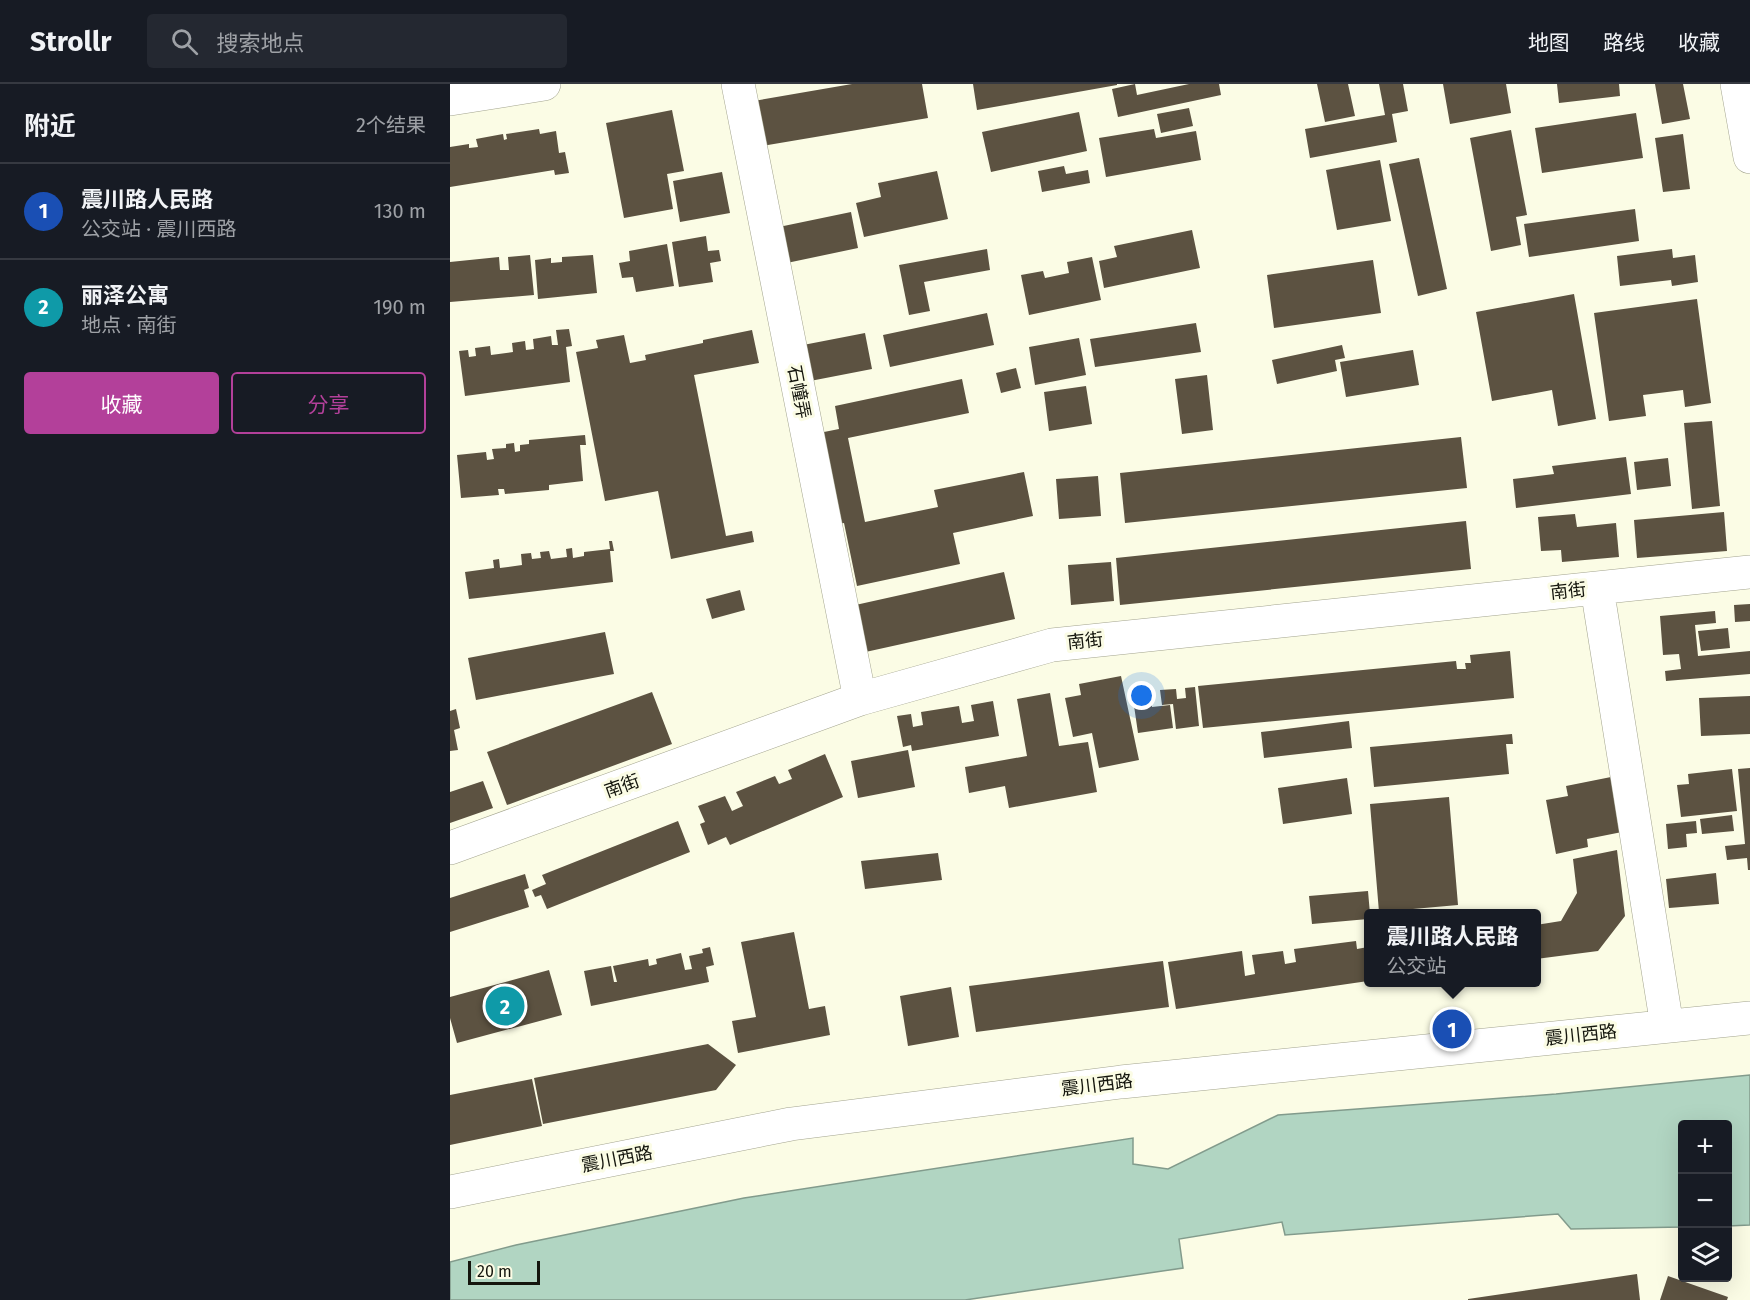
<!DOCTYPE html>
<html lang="zh">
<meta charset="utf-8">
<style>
body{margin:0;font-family:"Fira Sans","Noto Sans SC",sans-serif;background:#242831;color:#f1f3f6}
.controls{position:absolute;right:18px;bottom:18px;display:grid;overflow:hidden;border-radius:6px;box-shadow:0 6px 24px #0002}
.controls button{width:54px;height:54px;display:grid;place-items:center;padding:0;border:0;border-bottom:2px solid #363941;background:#171b24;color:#f1f3f6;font:30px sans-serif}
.scale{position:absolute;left:18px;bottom:15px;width:72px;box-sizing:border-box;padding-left:6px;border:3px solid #14150d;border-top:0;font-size:16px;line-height:21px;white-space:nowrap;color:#14150d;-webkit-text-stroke:4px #fbfce5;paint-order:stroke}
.you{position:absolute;left:692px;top:612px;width:21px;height:21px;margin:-15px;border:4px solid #fff;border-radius:50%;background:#1a73e8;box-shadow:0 0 0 9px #1a73e833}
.badge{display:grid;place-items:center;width:39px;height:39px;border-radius:50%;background:#b3409a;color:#fff;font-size:20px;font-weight:700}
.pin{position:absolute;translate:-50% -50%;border:3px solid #fff;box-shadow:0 2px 6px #0006}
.popup{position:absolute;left:914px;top:825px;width:177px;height:78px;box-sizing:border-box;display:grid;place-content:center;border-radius:6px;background:#171b24;filter:drop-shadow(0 2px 4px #0005);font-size:20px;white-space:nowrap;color:#9ea1a6}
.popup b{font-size:22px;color:#f1f3f6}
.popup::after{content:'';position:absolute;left:50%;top:100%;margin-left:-12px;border:12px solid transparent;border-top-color:#171b24}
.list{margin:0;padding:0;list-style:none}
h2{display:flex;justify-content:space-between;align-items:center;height:78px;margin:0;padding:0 24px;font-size:26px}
h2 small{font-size:20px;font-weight:400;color:#9ea1a6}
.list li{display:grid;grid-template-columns:39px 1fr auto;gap:18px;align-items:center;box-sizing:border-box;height:96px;padding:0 24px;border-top:2px solid #363941}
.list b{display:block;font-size:22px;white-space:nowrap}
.list p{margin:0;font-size:20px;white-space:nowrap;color:#9ea1a6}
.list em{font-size:20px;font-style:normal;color:#9ea1a6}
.actions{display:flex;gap:12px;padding:18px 24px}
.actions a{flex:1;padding:14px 0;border:2px solid #b3409a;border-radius:6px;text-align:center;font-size:21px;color:#b3409a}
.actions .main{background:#b3409a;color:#fff}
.icon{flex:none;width:33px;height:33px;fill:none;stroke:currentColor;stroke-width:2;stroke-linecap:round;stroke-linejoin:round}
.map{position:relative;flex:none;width:1300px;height:1216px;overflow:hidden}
header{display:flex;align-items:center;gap:36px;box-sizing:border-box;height:84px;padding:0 30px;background:#171b24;border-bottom:2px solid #363941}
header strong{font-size:28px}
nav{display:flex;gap:33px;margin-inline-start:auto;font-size:21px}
.search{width:420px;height:54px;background:#242831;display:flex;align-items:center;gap:15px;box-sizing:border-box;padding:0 21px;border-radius:6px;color:#9ea1a6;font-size:22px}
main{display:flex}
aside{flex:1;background:#171b24}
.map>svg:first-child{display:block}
</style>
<header>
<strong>Strollr</strong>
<div class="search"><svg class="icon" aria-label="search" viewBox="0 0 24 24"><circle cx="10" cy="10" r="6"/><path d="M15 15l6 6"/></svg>搜索地点</div>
<nav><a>地图</a><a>路线</a><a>收藏</a></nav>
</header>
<main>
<aside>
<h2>附近<small>2个结果</small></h2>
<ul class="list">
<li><span class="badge" style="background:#1a4fb4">1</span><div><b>震川路人民路</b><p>公交站 · 震川西路</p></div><em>130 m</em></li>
<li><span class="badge" style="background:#0f9aa8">2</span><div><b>丽泽公寓</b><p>地点 · 南街</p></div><em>190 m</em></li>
</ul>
<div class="actions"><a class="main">收藏</a><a>分享</a></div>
</aside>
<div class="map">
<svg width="1300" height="1216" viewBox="0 0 1300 1216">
<rect width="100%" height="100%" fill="#fbfce5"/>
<!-- water -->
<path fill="#b1d5c2" stroke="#829b8c" stroke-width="1.5" d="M1300,991v150l-22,1v-102h-46v103l-111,2 -13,-15 -273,21 -3,-13 -103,17 4,29 -218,32h-515v-38l66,-17 228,-47 389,-60v26l35,5 110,-54 278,-21z"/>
<!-- building -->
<path fill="#5c5241" d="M402,0h70l6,34 -172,29 -8,-45z
M523,0h144v1l-140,25z
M685,0l2,11 52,-11h30l2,11 -103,22 -6,-28z
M867,0h31l7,32 -30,6z
M929,0h24l5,27 -16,3 5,28 -87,16 -5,-29 80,-14z
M993,0h63l5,29 -61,11z
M1107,0h62l1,12 -61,7z
M1205,0h28l7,35 -28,5z
M739,24l4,18 -32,7 -4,-19z
M222,26l12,61 -17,3 6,35 -49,9 -18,-95z
M629,28l8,39 -96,21 -9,-40z
M1186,29l7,45 -101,15 -7,-45z
M89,45l1,5 16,-3 3,22 6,-1 4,21 -14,2 -1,-5 -104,17v-40l19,-3v4l9,-1 -2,-8 27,-5 1,6 3,-1 -1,-5z
M704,45l2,9 40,-7 5,29 -95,17 -7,-39z
M1061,46l16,85 -11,2 5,28 -30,6 -21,-113z
M1233,50l7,55 -27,3 -8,-54z
M969,74l28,131 -29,7 -29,-132z
M930,76l11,61 -54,9 -11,-60z
M614,82l2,8 22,-4 2,13 -48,9 -4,-21z
M487,87l11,48 -84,18 -8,-34 25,-6 -3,-14z
M272,88l8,41 -50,9 -7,-41z
M1185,125l4,32 -110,16 -5,-33z
M401,128l7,36 -76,16 -8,-36z
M742,146l8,38 -96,20 -5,-27 18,-4 -3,-11z
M256,152l2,15 11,-1 2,11 -11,2 3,19 -34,5 -7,-45z
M217,160l7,42 -38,6 -3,-15 -11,1 -3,-15 11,-2 -1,-10z
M537,165l3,21 -66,12 6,29 -21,4 -10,-50z
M1222,165l1,9 22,-3 3,27 -26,4 -1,-6 -51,6 -3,-30z
M80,171l4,40 -84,7v-40l49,-5 1,13h9l-1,-13z
M143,171l4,38 -59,6 -3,-39 16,-2v5l11,-1v-5z
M642,173l9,43 -72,15 -8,-40 22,-4 2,7 24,-5 -2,-11z
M923,176l8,53 -107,15 -7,-53z
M1124,210l22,125 -38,7 -6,-36 -60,11 -16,-89z
M1247,215l14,104 -26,4 -2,-17 -40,5 3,21 -37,5 -15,-108z
M537,229l7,32 -104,22 -7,-32z
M746,239l5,29 -106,15 -5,-28z
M119,245l3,17 -6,1 4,35 -105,14 -6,-45 9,-1 1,7 7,-1 -1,-8 15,-2 1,9 22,-3 -1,-9 13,-2 1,9 8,-1 -1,-10 18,-3 1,9h6l-2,-15z
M302,246l7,33 -65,12 32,161 26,-5 2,11 -83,17 -13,-68 -53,10 -29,-149 22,-4 -2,-8 28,-5 6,28 16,-3 -1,-5 58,-12v-3z
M415,249l7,36 -67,13 -7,-36z
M629,254l7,37 -51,10 -6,-38z
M892,261l3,13 -10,2 2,11 -60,13 -5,-24z
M963,266l6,35 -73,12 -6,-35z
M566,284l5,20 -20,5 -5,-20z
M757,291l6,55 -31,4 -7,-55z
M512,295l7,34 -121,25 17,84 73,-15 -4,-17 90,-18 9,44 -80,17 7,31 -103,22 -13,-63 -6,1 -19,-91 20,-4 -4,-23z
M636,302l6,38 -43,7 -5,-39z
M1262,337l8,85 -28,3 -8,-86z
M135,351l1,10h-6l3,36 -34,4v5l-44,4 -1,-5h-6l1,6 -38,3 -4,-43 29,-3 1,8 7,-1 -2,-10 14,-1v-4l8,-1 1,9 5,-1v-6l9,-1v-4z
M1011,353l6,51 -342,35 -5,-50z
M1176,373l5,37 -115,14 -3,-29 41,-5 -2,-8z
M1218,374l3,28 -34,4 -3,-28z
M648,392l3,40 -42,3 -3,-40z
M1274,428l3,39 -90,7 -3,-38z
M1125,430l2,13 39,-4 3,34 -57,5 -1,-12 -20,1 -3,-34z
M1016,437l5,48 -351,36 -4,-47z
M159,457h3l2,10h-4l3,31 -144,17 -4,-27 29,-4 -1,-8 6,-1 1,9 22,-3 -1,-11 10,-1 1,6 9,-1 -1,-6 9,-1 2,8 16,-2 -1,-8 6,-1 1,10 11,-2v-4l26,-3z
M661,478l3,39 -43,4 -3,-40z
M554,488l11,47 -154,34 -10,-47z
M290,506l5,20 -33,9 -6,-20z
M1300,520v17l-15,1 -1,-17z
M1265,527l1,12 -21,2 3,31 52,-5v23l-84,7 -1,-10 16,-2 -2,-15 -16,1 -3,-39z
M1278,544l2,20 -29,3 -3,-20z
M155,548l9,42 -138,26 -8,-42z
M1060,567l4,47 -311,30 -5,-42 258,-25 1,8h9l-1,-6h6l-1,-8z
M671,592l18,84 -40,8 -7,-35 -19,4 -8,-39 16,-3 -2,-11z
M745,603l4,39 -23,3 -3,-25 -11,1 -2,-15 16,-1 1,10 9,-1 -1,-10z
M700,606l2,17 18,-2 3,23 -35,5 -6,-41z
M202,608l20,52 -165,61 -20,-53z
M600,609l9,53 29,-4 9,50 -88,16 -4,-22 -36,7 -4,-26 62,-11 -10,-57z
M1300,612v38l-49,2 -2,-38z
M543,617l6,35 -87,15 -1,-6 -8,2 -6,-31 14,-2 2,13 10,-2 -2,-13 38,-6 3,17 12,-2 -3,-16z
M6,625l4,19 -6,2 4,20 -8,1v-40z
M899,637l3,27 -88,10 -3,-26z
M1062,650l1,10h-7l3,30 -135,13 -4,-40z
M458,666l7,37 -57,11 -7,-37z
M375,670l18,43 -113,48 -4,-8 -18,8 -8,-21 5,-2 -7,-16 27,-10 7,15 11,-5 -7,-14 39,-16 4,8 13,-5 -4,-9z
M1300,684v102h-2l-1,-12 -20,2 -2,-14 20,-2 -7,-75z
M1282,685l5,42 -56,6 -4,-32 12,-1 -1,-10z
M1161,693l11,55 -35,7 1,8 -32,7 -10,-54 22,-4 -2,-10z
M897,694l5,36 -69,10 -5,-36z
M33,697l10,27 -43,15v-31z
M999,713l9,108 -79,7 -9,-108z
M1282,731l2,16 -32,3 -2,-15z
M228,737l12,31 -143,57 -6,-14 -6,2 -3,-7 14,-6 -4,-9z
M1246,737l1,12 -11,1 1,13 -19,2 -2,-25z
M1167,766l8,66 -27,35 -62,8v-34l25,-4 16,-28 -4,-34z
M488,769l4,27 -77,9 -4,-28z
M1266,789l3,31 -50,4 -3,-29z
M75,790l4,14 -5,2 5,17 -79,25v-34z
M918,807l2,23h-2v5l-56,5 -3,-28z
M344,848l15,77 16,-3 5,29 -92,18 -6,-32 24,-4 -15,-75z
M906,857l1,8 11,-2v34l-192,28 -8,-47 74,-11 3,25 10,-2 -3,-19 31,-4 2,13 11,-2 -2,-13z
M260,863l4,18 -8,2 3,15 -118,24 -7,-35 27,-5 3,16h3l-4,-16 35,-7 1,7 8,-2 -1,-5 25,-6 4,17 7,-1 -3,-13 14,-3 -1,-4z
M713,877l6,46 -193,25 -7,-46z
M99,886l13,45 -105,28 -7,-25v-21z
M501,903l8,50 -51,9 -8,-50z
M258,960l28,21 -20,25 -173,34 -9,-46z
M82,995l10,47 -92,19v-50z
M1187,1190l3,26h-172v-1z
M1218,1192l60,21 -1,3h-67z"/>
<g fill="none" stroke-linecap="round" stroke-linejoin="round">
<!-- minor casing -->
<g stroke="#a3a48f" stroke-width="34">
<path id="minor" d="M288,0l122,615
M0,15l94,-15
M1147,504l70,438
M0,764l410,-149 192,-54 698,-73
M0,1108l341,-68 330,-42 629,-64"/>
</g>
<!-- major casing -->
<g stroke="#a3a48f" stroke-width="34">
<path id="major" d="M1287,0l13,73"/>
</g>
<!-- minor -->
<use href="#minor" stroke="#fff" stroke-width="33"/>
<!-- major -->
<use href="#major" stroke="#fff" stroke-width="33"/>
</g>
<g text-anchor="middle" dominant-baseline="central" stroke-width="6" stroke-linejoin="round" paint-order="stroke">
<!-- street labels -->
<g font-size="18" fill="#14150d" stroke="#fbfce5">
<text transform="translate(349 308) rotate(79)">石幢弄</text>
<text transform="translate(1118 507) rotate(-6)">南街</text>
<text transform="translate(635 557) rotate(-6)">南街</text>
<text transform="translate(172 702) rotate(-20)">南街</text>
<text transform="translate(1131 951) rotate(-6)">震川西路</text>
<text transform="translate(647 1001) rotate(-7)">震川西路</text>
<text transform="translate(167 1075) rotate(-11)">震川西路</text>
</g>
</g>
</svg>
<div class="controls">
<button>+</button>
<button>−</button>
<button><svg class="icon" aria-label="layers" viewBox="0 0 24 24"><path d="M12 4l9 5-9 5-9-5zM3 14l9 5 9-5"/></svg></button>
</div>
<div class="scale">20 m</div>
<div class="you"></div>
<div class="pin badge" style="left:1002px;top:945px;background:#1a4fb4">1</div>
<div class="popup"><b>震川路人民路</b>公交站</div>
<div class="pin badge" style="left:55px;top:922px;background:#0f9aa8">2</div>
</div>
</main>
